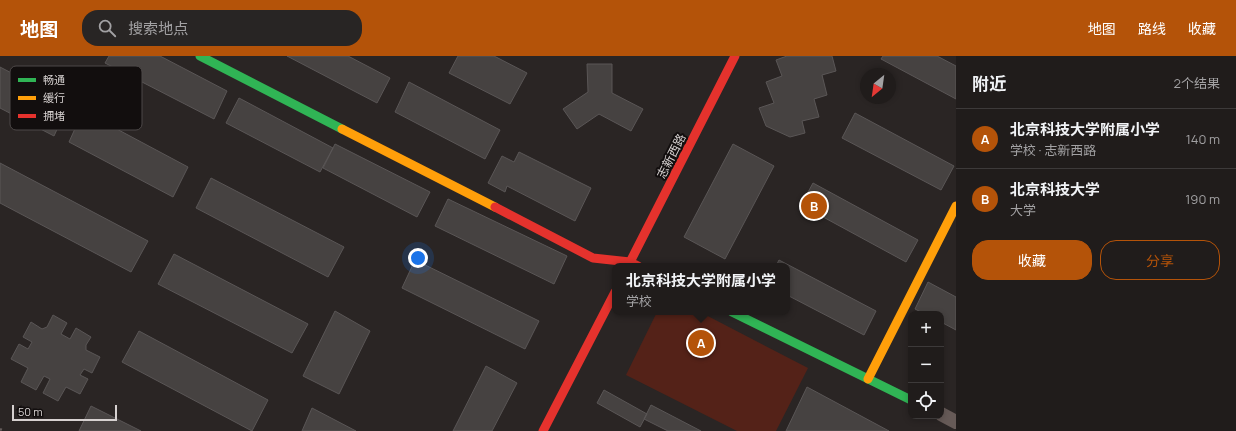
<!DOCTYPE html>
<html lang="zh">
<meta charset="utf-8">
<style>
body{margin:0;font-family:Manrope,"Noto Sans SC",sans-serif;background:#282524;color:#f1f3f6}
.controls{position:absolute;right:12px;bottom:12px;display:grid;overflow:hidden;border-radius:8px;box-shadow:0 2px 6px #0003}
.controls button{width:36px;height:36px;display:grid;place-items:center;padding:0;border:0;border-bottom:1px solid #3d3a3a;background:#201c1b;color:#f1f3f6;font:20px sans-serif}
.compass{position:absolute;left:860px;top:12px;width:36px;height:36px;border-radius:50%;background:#201c1b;box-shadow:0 2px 6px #0003;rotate:209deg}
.scale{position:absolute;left:12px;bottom:10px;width:105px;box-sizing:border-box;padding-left:4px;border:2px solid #d6d1d0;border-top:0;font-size:11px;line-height:14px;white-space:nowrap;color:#d6d1d0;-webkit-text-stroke:3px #120e0e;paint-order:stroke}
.you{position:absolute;left:418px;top:202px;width:14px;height:14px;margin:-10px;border:3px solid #fff;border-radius:50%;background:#1a73e8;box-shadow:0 0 0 6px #1a73e833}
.badge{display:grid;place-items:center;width:26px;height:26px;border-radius:50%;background:#b45309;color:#fff;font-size:13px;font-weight:700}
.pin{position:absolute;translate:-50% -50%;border:2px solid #fff;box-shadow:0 1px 4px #0006}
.popup{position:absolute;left:612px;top:207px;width:178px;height:52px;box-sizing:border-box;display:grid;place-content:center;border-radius:8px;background:#201c1b;filter:drop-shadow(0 1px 3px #0005);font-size:13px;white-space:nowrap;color:#a2a1a3}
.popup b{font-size:15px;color:#f1f3f6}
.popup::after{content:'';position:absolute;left:50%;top:100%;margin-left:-8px;border:8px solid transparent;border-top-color:#201c1b}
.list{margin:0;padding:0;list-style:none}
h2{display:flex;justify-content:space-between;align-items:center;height:52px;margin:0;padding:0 16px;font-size:17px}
h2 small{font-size:13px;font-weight:400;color:#a2a1a3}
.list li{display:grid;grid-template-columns:26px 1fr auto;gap:12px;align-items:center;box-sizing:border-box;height:60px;padding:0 16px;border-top:1px solid #3d3a3a}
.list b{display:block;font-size:15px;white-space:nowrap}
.list p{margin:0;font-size:13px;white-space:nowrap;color:#a2a1a3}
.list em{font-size:13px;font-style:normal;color:#a2a1a3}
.actions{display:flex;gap:8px;padding:12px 16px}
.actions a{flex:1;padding:9px 0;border:1px solid #b45309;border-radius:16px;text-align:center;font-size:14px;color:#b45309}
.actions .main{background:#b45309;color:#fff}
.icon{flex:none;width:22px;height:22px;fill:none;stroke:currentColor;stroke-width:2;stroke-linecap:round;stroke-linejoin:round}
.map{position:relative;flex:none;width:956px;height:375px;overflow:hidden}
header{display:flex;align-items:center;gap:24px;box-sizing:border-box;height:56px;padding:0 20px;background:#b45309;color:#fff}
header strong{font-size:19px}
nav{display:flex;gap:22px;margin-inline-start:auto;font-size:14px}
.search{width:280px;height:36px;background:#282524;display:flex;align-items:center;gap:10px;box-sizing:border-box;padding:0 14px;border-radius:16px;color:#a2a1a3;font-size:15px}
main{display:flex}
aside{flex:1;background:#201c1b}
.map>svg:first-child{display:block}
</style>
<header>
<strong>地图</strong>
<div class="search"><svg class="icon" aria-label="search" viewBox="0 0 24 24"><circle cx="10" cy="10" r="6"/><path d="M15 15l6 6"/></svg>搜索地点</div>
<nav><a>地图</a><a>路线</a><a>收藏</a></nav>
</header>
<main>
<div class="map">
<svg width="956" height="375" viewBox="0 0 956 375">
<rect width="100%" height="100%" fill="#2a2524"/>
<!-- green -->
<path fill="#542218" d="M657,256h43l108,56 -32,63h-39l-111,-56z"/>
<!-- building -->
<path fill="#464241" stroke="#5a5656" d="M109,0h51l67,35 -13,28 -109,-56z
M287,0h61l42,22 -13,25z
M458,0h36l33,17 -17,31 -61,-31z
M787,0h45l4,15 -14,4 5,20 -13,4 5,18 -17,4 3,12 -15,4 -24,-11 -7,-18 15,-5 -8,-21 16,-6 -6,-16z
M883,0h54l19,10v33l-75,-40z
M587,8h25v29l31,16 -12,22 -32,-17 -22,15 -14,-20 25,-17z
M0,11l69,36 -15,33 -54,-28z
M409,26l91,48 -15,29 -90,-47z
M239,42l94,50 -13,24 -94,-49z
M83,55l105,56 -15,30 -104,-55z
M855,57l99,53 -13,24 -99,-52z
M335,88l95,48 -13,25 -94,-49z
M733,88l41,22 -49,93 -41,-22z
M519,96l72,36 -16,33 -68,-35 -2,6 -17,-9 14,-27 12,6z
M0,107l148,78 -17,31 -131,-69z
M211,122l133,69 -16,30 -132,-69z
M813,127l105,57 -12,22 -105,-57z
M448,143l119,57 -13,28 -119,-58z
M174,198l134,70 -16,29 -134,-69z
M415,204l124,61 -14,28 -123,-61z
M779,204l97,51 -12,24 -77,-40v-29h-11z
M928,226l28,15v33l-15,-8v-8h-16l-10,-5z
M335,255l35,20 -31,63 -36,-18z
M53,259l14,8 -6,11 9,5 6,-11 15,9 -5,8v5l14,7 -8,16 -8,-4 -4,6 8,4 -8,15 -14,-7 -8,14 -15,-8 7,-14 -6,-3 -8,14 -15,-8 7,-14 -17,-9 8,-15 9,5 4,-7 -9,-5 8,-15 11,7 5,-2z
M139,275l129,69 -16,31 -130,-69z
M486,310l31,17 -25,48h-39z
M807,331l82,44h-103z
M604,334l43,24 -7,13 -43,-24z
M651,349l50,26h-33l-24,-12z
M91,350l50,25h-62z
M312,352l44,23h-54z"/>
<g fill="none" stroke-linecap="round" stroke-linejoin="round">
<!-- path -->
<path stroke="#665e5c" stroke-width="2.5" stroke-dasharray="2 3" stroke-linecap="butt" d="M0,373l4,2"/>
<!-- street -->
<path stroke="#665a57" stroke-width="14" d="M941,358l15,8"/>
<!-- fast -->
<path stroke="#30b455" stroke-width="9" d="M200,0l142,73
M732,256l179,88"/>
<!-- slow -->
<path stroke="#ff9f0a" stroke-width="9" d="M342,73l153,78
M868,323l88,-173"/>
<!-- jam -->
<path stroke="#e5322d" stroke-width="9" d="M495,151l98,51 37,4 8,4
M628,210l107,-210
M543,375l72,-139"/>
</g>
<g text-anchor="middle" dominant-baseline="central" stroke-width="4" stroke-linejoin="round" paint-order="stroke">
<!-- street labels -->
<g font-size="12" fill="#d6d1d0" stroke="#120e0e">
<text transform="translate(671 100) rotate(-63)">志新西路</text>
</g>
</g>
<!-- legend -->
<rect x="10" y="10" width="132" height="64" rx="6" fill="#120e0e" stroke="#4d4848" stroke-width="1"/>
<rect x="18" y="22" width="18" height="4" fill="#30b455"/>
<rect x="18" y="40" width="18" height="4" fill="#ff9f0a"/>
<rect x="18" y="58" width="18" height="4" fill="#e5322d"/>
<g font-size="11" fill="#d6d1d0">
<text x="43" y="28">畅通</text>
<text x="43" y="46">缓行</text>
<text x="43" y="64">拥堵</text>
</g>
</svg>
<div class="controls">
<button>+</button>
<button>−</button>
<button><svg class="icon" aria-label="locate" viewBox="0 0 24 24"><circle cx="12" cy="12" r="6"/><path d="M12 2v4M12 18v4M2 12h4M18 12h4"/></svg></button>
</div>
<svg class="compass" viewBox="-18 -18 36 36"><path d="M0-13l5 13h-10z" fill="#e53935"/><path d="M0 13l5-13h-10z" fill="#a2a1a3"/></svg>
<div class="scale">50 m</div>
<div class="you"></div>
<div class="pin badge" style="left:701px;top:287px">A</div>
<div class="popup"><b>北京科技大学附属小学</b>学校</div>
<div class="pin badge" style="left:814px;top:150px">B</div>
</div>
<aside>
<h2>附近<small>2个结果</small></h2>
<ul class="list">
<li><span class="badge">A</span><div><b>北京科技大学附属小学</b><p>学校 · 志新西路</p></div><em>140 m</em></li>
<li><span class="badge">B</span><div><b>北京科技大学</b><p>大学</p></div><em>190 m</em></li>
</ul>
<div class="actions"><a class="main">收藏</a><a>分享</a></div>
</aside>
</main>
